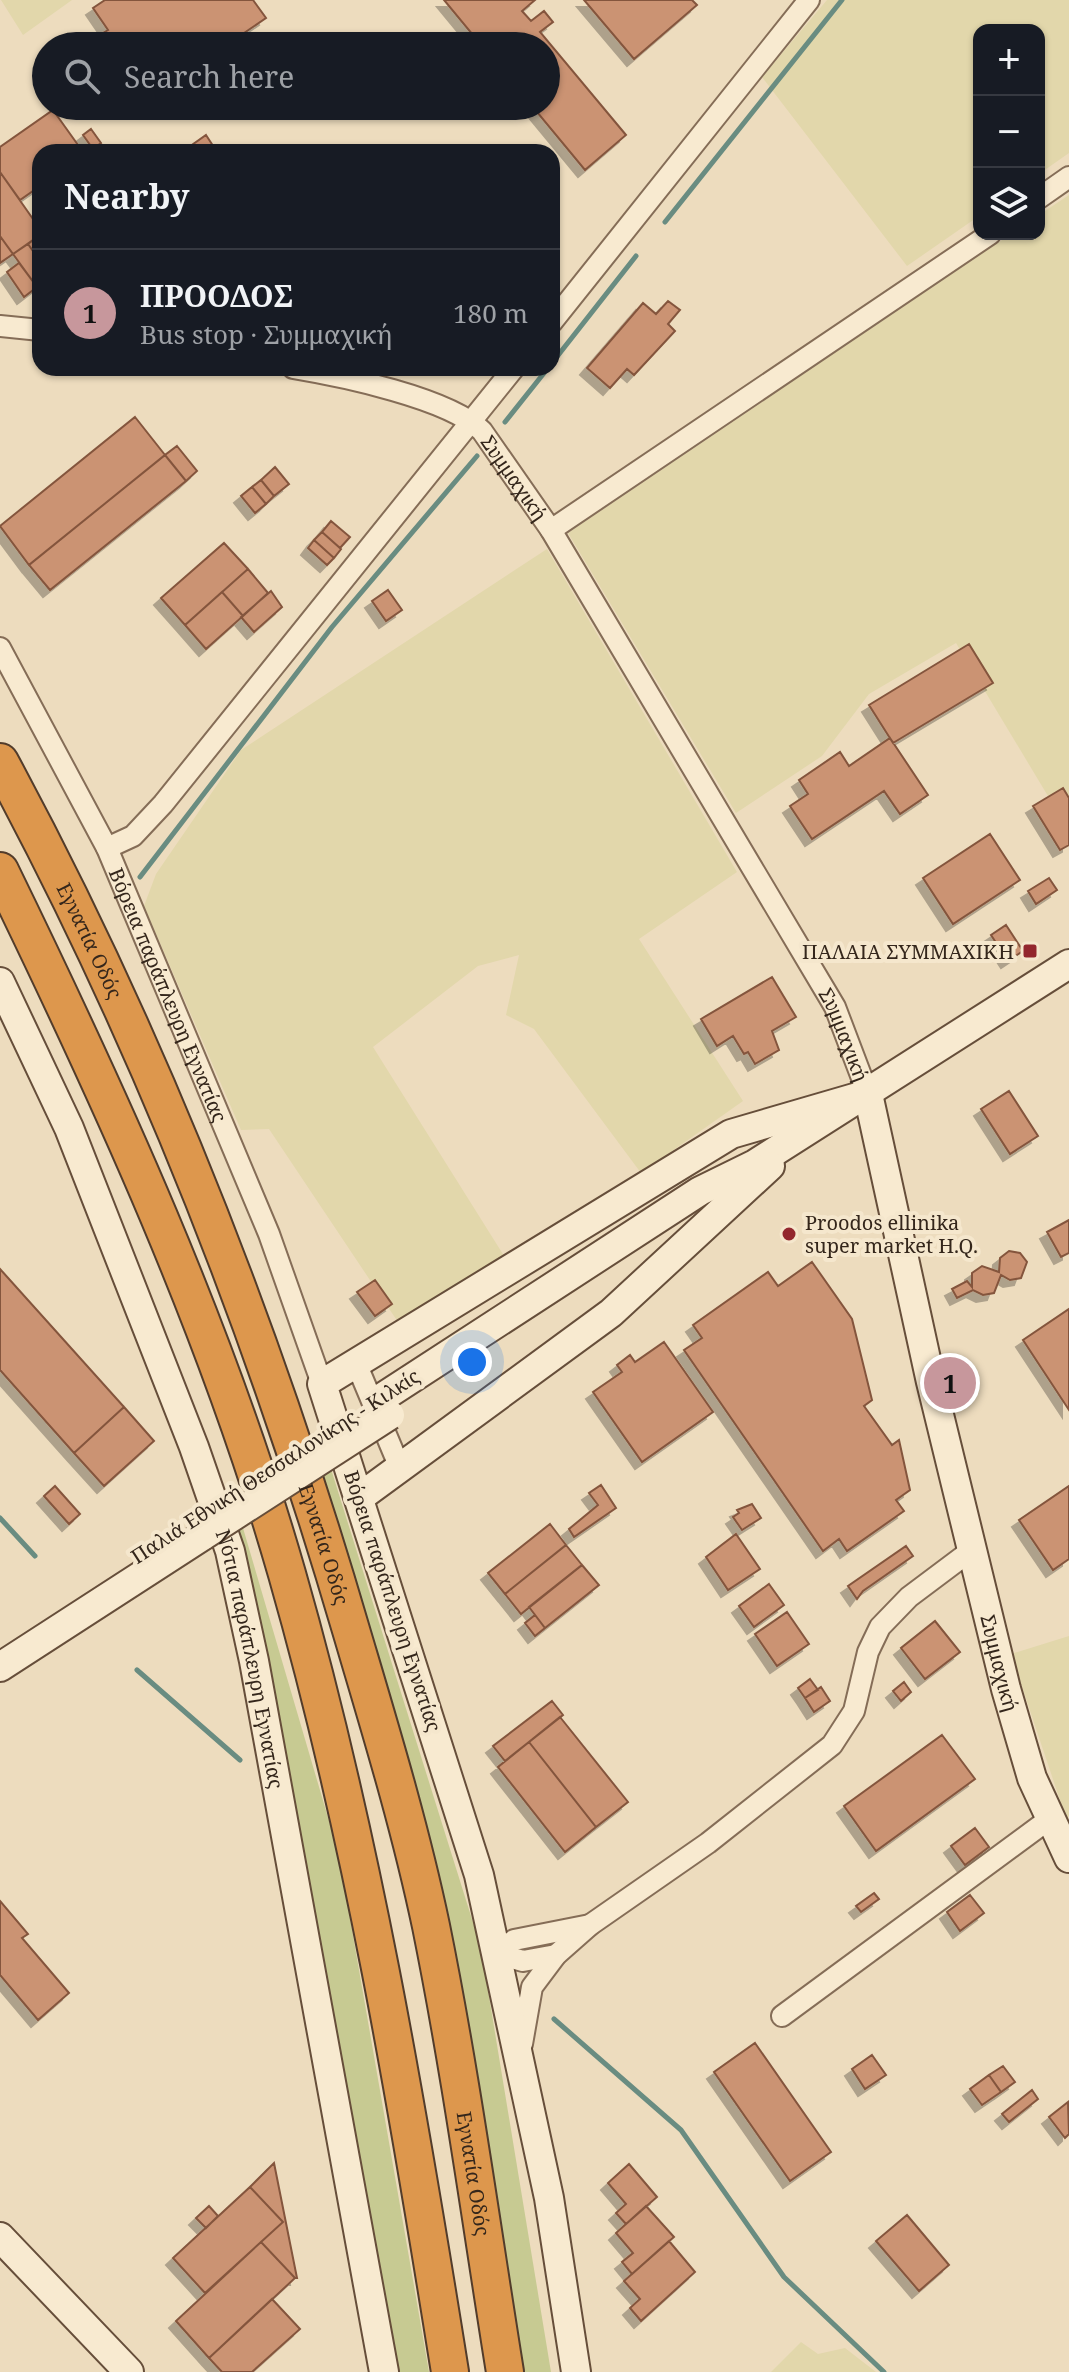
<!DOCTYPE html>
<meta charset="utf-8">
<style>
body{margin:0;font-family:"Noto Serif",serif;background:#242831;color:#f1f3f6}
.controls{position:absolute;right:24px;top:24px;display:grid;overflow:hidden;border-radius:16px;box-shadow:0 2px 6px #0004}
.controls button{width:72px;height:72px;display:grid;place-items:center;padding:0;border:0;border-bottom:2px solid #363941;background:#171b24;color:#f1f3f6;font:40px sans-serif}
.you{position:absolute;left:472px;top:1362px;width:28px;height:28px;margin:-20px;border:6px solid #fff;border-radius:50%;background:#1a73e8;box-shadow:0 0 0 12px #1a73e833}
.badge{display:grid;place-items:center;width:52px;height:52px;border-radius:50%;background:#c7979c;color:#111;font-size:26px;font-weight:700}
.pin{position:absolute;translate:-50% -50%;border:4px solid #fff;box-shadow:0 2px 8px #0006}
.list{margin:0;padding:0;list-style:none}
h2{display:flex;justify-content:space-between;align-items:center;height:104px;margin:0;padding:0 32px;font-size:34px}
h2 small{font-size:26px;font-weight:400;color:#9ea1a6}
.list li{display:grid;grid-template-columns:52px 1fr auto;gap:24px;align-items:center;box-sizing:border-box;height:128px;padding:0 32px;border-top:2px solid #363941}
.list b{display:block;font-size:30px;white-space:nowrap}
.list p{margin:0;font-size:26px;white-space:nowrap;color:#9ea1a6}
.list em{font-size:26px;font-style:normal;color:#9ea1a6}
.icon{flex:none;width:44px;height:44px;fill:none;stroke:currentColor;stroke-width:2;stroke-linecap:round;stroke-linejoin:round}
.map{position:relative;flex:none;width:1069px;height:2372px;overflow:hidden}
.search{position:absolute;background:#171b24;box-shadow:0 2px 6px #0004;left:32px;top:32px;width:528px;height:88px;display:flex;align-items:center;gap:20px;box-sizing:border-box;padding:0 28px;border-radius:44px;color:#9ea1a6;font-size:30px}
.panel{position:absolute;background:#171b24;box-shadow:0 2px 6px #0004;left:32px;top:144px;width:528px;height:232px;border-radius:24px}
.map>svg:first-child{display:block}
</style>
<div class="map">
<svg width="1069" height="2372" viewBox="0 0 1069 2372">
<defs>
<filter id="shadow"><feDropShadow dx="-7" dy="7" stdDeviation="0" flood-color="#0004"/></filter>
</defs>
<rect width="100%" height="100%" fill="#eddcbe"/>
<!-- farmland -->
<path fill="#e2d7ab" d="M1,0h71l-49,35z
M827,0h242v153l-30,21v-144h-60v186l-72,50 -145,-189z
M1069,195v636l-113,-188 -87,51 -47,62 -86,57 -168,-280 443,-299h28v-19z
M547,549l190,323 -98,67 104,162 -102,72 -107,-144 -28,-14 13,-60 -41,11 -105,81 133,212 -106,66 -131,-196 -28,1 -97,-224 12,-32 85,-124z
M1069,1636v180l-3,2 -55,-164z
M801,2342l17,12 27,-6 31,24h-105z"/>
<!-- green -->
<path fill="#c7ca92" d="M331,1469l150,479 70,424h-31l-206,-894z
M243,1528l96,327 90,517h-34l-165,-833z"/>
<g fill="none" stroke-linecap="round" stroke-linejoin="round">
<!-- stream -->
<path stroke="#698c81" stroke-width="5" d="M665,222l177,-222
M552,363l84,-107
M505,422l43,-54
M140,877l192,-250 145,-171
M0,1518l35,38
M137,1670l103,90
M554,2019l127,111 103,147 100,95"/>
</g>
<!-- building -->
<path fill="#cb9373" stroke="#84553d" stroke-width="2" filter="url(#shadow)" d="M105,0h148l13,18 -41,28h-120l-7,-10 10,-6 -15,-22z
M444,0h91l-13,11 9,10 13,-10 9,11 -13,10 86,103 -41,35 -53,-64h14v-60h-64z
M584,0h108l5,5 -63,54z
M53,110l30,42h-43v34l-20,14 -20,-28v-25z
M91,129l10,14 -8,6 -10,-14z
M206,135l11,17h-35z
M0,172l40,57v6l-27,19 -13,-18z
M40,235v26l-12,-17z
M0,236l13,18 -13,9z
M28,244l12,17v24l-3,2 -24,-33z
M19,263l18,24 -13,10 -17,-25z
M668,301l12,9 -12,14 7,7 -41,44 -7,-6 -17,19 -23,-20 56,-65 13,11z
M135,417l30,38 -136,110 -29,-39z
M177,446l20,25 -11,10 -21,-26z
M165,455l21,26 -136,109 -21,-25z
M275,467l14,17 -15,12 -13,-16z
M261,480l13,16 -8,8 -14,-17z
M252,487l14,17 -11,9 -14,-17z
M331,521l19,16 -10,11 -18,-16z
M322,532l19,17 -7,9 -20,-18z
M314,540l20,18 -7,7 -19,-17z
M224,543l24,26 -63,56 -24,-27z
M248,569l20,24 -25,23 -21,-24z
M388,590l14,20 -16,11 -14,-20z
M271,591l11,16 -28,25 -13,-15z
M222,592l21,24 -37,33 -21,-24z
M969,644l24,39 -100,60 -24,-38z
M890,738l38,57 -28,19 -16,-23 -72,48 -22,-33 18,-12 -9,-14 41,-28 9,14z
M1063,788l6,10v47l-9,5 -27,-44z
M990,834l30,46 -67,44 -30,-46z
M1049,878l8,12 -21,14 -8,-13z
M1006,925l17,26 -15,10 -17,-26z
M772,977l24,40 -24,14 7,19 -24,14 -7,-12 -4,2 -11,-18 -16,10 -16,-27z
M1009,1091l29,45 -28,18 -29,-45z
M1069,1220v33l-8,4 -14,-25z
M1009,1251l11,2 7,9 -6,16 -11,2 -9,-5 -7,18 -11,2 -10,-5 -16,8 -5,-9 15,-8 5,6v-14l10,-7 17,6 1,-14z
M812,1262l40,57 20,81 -8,6 28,39 7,-5 11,50 -14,10 8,11 -57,40 -8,-12 -16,12 -139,-201 18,-12 -9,-13 75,-53 10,14z
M0,1269l124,138 -50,46 -74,-83z
M375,1280l17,24 -17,12 -18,-24z
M1069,1309v101l-46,-70z
M664,1342l49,70 -71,50 -49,-70 29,-20 -5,-7 13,-10 5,7z
M124,1407l30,34 -50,45 -30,-33z
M601,1485l15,23 -42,29 -5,-8 29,-24 -9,-12z
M55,1486l25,28 -11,10 -25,-28z
M1069,1486v73l-16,11 -34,-50z
M752,1504l9,14 -19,12 -9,-13 6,-4 -2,-3z
M550,1524l16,21 -61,49 -17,-21z
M736,1534l24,35 -32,21 -22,-33z
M566,1545l16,20 -61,49 -16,-20z
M906,1546l7,10 -50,35 -6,8 -9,-13z
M582,1565l17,20 -54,43 -16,-21z
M769,1584l15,21 -30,22 -15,-21z
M787,1612l22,32 -32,22 -22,-32z
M535,1615l10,13 -10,8 -10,-13z
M935,1621l25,31 -35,27 -24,-31z
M810,1679l8,11 -13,8 -7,-10z
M904,1682l7,10 -10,9 -8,-10z
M821,1687l9,14 -16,11 -9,-14z
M552,1701l11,14 -58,46 -12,-15z
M560,1717l68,85 -32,25 -67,-85z
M942,1735l33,44 -99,72 -32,-45z
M529,1742l67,85 -31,25 -67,-85z
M975,1828l14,19 -24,18 -14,-19z
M874,1893l5,6 -18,13 -5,-6z
M970,1895l14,18 -24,18 -13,-19z
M0,1901l28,33 -6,4 47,55 -31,27 -38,-45z
M755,2043l76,109 -41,29 -76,-109z
M872,2055l14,20 -21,14 -13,-20z
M1003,2066l12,16 -14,10 -12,-17z
M989,2075l12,17 -19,13 -12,-16z
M1032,2090l6,9 -29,23 -7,-8z
M1068,2102l1,32 -4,4 -16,-21z
M274,2163l23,115h-2l-34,-36 22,-20 -33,-35z
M629,2164l28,33 -31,27 -10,-11 10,-9 -18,-21z
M250,2187l33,35 -78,71 -32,-35z
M209,2206l9,10 -12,12 -10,-10z
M646,2206l28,31 -42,37 -10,-12 11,-9 -17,-20z
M907,2215l42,50 -30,26 -43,-50z
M669,2241l26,31 -54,49 -11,-13 10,-9 -16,-18z
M261,2242l34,36 -86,80 -33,-37z
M272,2299l28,30 -48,43h-30l-13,-14z"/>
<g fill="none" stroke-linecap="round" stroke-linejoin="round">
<!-- street casing -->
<g stroke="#856d57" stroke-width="24">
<g id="street">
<path d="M1039,198l30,-21"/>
<path d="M552,322l257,-322"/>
<path d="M0,326l40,4"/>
<path id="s1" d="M293,368c48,8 156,30 189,63l69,99 284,477 33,87"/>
<path d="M551,530l439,-296"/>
<path id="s2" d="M0,648l107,200 162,386 53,150"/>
<path d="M107,848l26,-12 30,-32 351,-436"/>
<path d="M356,1363l44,105"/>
<path d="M556,1955l-33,6 -25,-7 16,-14 76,-15"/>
<path d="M782,2016l266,-196"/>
<path d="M522,2044l10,-57 24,-32 34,-30 118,-82 124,-98 22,-34 14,-59 12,-25 29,-30 64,-48"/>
</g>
</g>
<!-- secondary casing -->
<g stroke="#664e3a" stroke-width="32">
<g id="secondary">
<path id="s3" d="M0,982l69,146 125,319 36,104 24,110 130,711"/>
<path id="s4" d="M868,1094l63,288 75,307 26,89 37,80"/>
<path d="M380,1399l320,-208 55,-27 314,-200"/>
<path d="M360,1497l251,-184 159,-147"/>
<path d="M0,1667l204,-132"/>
<path d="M0,2237l129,135"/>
<path d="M576,2372l-27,-174 -70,-323 -157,-491 409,-250 137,-40"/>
</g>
</g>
<!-- highway casing -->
<g stroke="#523c2b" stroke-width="40">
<g id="highway">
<path id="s5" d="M0,762c149,276 263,567 351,868 29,98 59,196 80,296 30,148 50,297 74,446"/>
<path d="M0,871c111,228 217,459 287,703 75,262 120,529 163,798"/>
</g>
</g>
<!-- street -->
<use href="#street" stroke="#f8ead0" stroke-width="20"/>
<!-- secondary -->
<use href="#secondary" stroke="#f8ead0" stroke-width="28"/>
<!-- highway -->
<use href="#highway" stroke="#dd974d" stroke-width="36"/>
<!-- secondary-bridge casing -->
<g stroke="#664e3a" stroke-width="32" stroke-linecap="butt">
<path id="secondary-bridge" d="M204,1535l186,-120"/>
</g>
<!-- secondary-bridge -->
<use href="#secondary-bridge" stroke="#f8ead0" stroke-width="28"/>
</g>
<!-- markers -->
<g fill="#93272e" stroke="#f5e7cd" stroke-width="3">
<rect x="1022" y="943" width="16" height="16" rx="4"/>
<circle cx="789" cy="1234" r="8"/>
</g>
<g text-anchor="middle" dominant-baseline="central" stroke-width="8" stroke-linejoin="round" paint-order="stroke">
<!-- street labels -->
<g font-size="20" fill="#34261b" stroke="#f5e7cd">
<text stroke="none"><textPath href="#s1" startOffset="258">Συμμαχική</textPath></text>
<text stroke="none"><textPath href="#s5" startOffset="200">Εγνατία Οδός</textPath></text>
<text stroke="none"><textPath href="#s2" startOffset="386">Βόρεια παράπλευρη Εγνατίας</textPath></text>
<text stroke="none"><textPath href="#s1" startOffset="906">Συμμαχική</textPath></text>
<text transform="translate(275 1466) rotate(-33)">Παλιά Εθνική Θεσσαλονίκης - Κιλκίς</text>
<text stroke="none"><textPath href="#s5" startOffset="848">Εγνατία Οδός</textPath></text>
<text transform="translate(393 1601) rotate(72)">Βόρεια παράπλευρη Εγνατίας</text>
<text stroke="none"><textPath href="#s3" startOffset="724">Νότια παράπλευρη Εγνατίας</textPath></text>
<text stroke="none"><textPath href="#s4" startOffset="584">Συμμαχική</textPath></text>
<text stroke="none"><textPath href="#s5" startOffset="1496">Εγνατία Οδός</textPath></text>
</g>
<!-- poi labels -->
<g font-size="20" fill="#34261b" stroke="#f5e7cd" text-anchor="end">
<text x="1014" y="951">ΠΑΛΑΙΑ ΣΥΜΜΑΧΙΚΗ</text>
<text x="805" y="1222" text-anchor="start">Proodos ellinika<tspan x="805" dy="23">super market H.Q.</tspan></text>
</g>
</g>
</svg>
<div class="controls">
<button>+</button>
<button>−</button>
<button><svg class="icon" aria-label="layers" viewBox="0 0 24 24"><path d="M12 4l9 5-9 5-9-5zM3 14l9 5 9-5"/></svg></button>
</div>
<div class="you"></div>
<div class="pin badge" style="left:950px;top:1383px">1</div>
<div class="search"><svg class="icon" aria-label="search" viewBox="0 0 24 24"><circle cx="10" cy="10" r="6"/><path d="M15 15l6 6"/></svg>Search here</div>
<section class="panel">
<h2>Nearby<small></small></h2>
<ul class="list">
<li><span class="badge">1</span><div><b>ΠΡΟΟΔΟΣ</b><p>Bus stop · Συμμαχική</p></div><em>180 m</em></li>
</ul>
</section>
</div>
